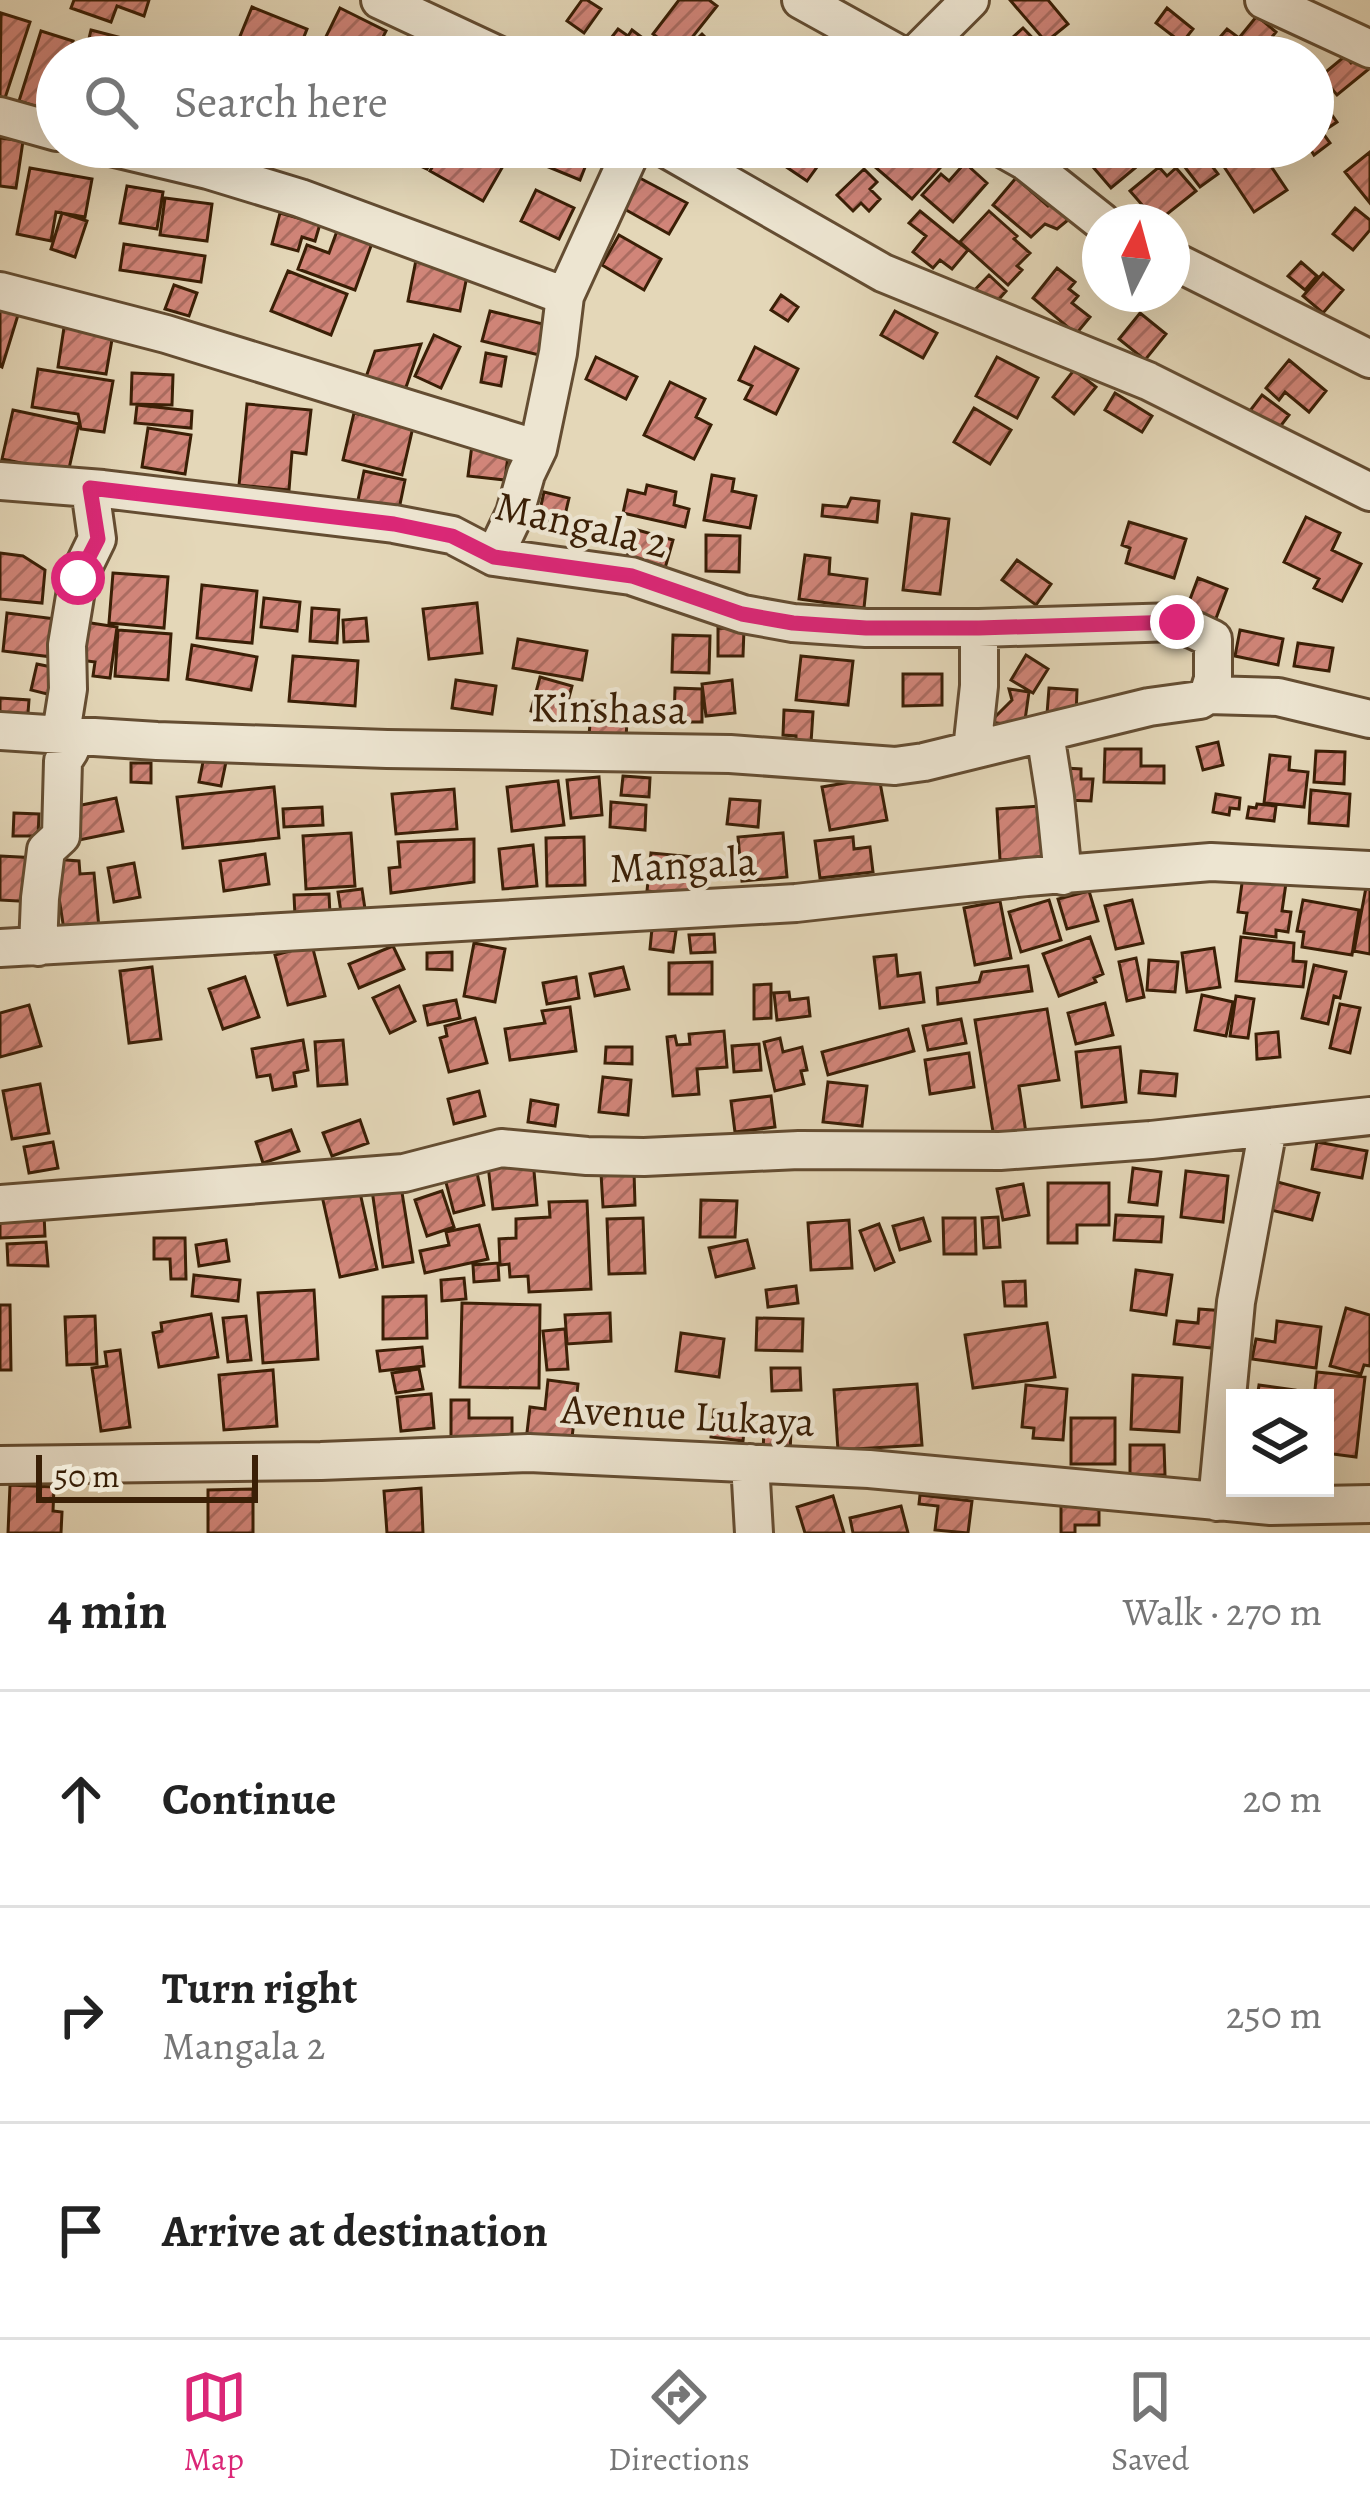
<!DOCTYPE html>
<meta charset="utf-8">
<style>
body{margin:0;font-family:Alegreya,serif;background:#f6f6f6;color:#222}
.controls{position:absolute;right:36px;bottom:36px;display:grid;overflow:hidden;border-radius:0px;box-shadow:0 12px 48px #0002}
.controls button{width:108px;height:108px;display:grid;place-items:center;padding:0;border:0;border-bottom:3px solid #e0e0e0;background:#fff;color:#222;font:60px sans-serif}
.compass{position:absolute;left:1082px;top:204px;width:108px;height:108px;border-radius:50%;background:#fff;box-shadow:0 12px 48px #0002;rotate:6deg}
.scale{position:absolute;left:36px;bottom:30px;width:222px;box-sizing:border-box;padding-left:12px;border:6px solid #3a1f06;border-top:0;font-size:33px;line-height:42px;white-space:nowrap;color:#3a1f06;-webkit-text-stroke:9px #ede5d1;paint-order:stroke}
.stop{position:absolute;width:36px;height:36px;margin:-27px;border:9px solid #db2777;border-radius:50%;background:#fff}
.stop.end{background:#db2777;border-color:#fff;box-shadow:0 3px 12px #0008}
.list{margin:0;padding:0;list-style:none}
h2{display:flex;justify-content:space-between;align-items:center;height:156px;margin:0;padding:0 48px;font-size:51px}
h2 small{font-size:39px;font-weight:400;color:#767676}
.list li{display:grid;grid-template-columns:78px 1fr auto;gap:36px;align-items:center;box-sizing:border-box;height:216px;padding:0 48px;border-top:3px solid #e0e0e0}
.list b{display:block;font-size:45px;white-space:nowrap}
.list p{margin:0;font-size:39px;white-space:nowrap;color:#767676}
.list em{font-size:39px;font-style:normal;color:#767676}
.icon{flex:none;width:66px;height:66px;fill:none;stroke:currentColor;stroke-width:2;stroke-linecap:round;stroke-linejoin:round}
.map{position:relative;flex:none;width:1370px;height:1533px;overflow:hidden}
.search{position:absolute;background:#fff;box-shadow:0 12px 48px #0002;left:36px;right:36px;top:36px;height:132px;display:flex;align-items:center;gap:30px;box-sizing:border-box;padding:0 42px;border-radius:66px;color:#767676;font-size:45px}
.sheet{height:804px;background:#fff}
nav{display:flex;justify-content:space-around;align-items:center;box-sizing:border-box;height:168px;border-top:3px solid #e0e0e0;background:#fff;font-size:33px;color:#767676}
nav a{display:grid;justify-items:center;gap:6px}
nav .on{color:#db2777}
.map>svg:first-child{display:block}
</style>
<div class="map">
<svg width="1370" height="1533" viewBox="0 0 1370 1533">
<defs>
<pattern id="building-hatch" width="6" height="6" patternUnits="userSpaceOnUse" patternTransform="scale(3)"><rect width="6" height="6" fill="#d18579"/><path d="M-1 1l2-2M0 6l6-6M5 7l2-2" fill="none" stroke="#ab6c61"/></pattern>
</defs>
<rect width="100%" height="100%" fill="#e4d7b8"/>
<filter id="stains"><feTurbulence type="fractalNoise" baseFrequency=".00167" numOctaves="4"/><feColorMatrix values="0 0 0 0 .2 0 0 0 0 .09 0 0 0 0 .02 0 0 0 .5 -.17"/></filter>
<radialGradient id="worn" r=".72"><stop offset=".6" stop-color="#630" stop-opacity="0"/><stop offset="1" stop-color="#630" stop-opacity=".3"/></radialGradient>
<!-- building -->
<path fill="url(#building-hatch)" stroke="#3a1f06" stroke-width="3" d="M74,0h75l-5,16 -27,-10 -6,16 -40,-14z
M582,0h5l14,9 -17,24 -17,-12z
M679,0h30l8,6 -38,48 -26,-20z
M1010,0h38l20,24 -22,18z
M252,7l55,22 -11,28h-48l-14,-6z
M340,8l46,23 -13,26h-57z
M1167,8l26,21 -11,14 -26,-20z
M1,13l29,9 -25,76 -5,-1z
M1257,16l19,16 -20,25h-26l-16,-13 13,-15 12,9z
M1023,28l28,29h-33l2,-6 -8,-13z
M618,29l10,7 4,-6 36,27h-67l-3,-2z
M91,30l39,10 -5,17h-36l1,-4 -4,-2z
M41,31l32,10 -5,16h-11v33l-7,21 -31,-10z
M702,34l19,19 -5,4h-32l-3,-3z
M1364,52l6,8v8l-33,27 -16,-19 24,-20 6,7z
M1313,89l24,33 -15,10 8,11 -16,12 -5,-8h4z
M0,138l23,3 -7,47 -16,-2z
M411,147h27l-11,22 -22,-10z
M471,147l32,19 -20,35 -53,-30 12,-21 21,12z
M548,147h45l-13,33 -39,-16z
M780,147h23l19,13 -15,21 -34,-23z
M852,147h105l1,1 -46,51z
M1108,147h9l18,21 -24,20 -18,-21 9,-6 -5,-5z
M1211,147h47l29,43 -33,22z
M1199,149l19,25 -18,13 -19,-25z
M1370,152v51l-25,-31z
M965,163l22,20 -34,39 -31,-27 19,-21 8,7z
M1159,167l8,9 9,-8 20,23 -39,31 -27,-31z
M30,168l62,11 -7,38 -29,-5 -5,29 -34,-7z
M864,169l13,13 -7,7 10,10 -11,12 -8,-8 -8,8 -16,-16z
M636,176l51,27 -18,31 -50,-28z
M1016,178l32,28 6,-2 14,16 -11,9 -12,-5 -14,13 -38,-32z
M127,186l36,6 -6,37 -37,-6z
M536,190l38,18 -15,31 -38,-18z
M165,198l47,6 -5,37 -47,-6z
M1355,208l15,12v10l-17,20 -20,-16z
M920,211l48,39 -16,19 -12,-9 -7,8 -20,-16 13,-16 -17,-13z
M989,211l28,25 -3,3 16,14 -13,13 5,4 -14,15 -48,-43z
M62,213l25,8 -12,36 -24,-8z
M280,213l40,11 -5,17 -13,-4 -4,14 -26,-7z
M340,223l35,12 -20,55 -57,-21 9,-24 22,8z
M619,235l42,24 -17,31 -42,-25z
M124,244l81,12 -4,26 -81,-12z
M416,260l52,11 -8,40 -52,-10z
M1301,262l16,14 -12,14 -17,-14z
M1057,268l18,14 -6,7 9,7 -6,7 18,14 -14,17 -43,-36z
M288,271l59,23 -16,41 -60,-24z
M1323,273l20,17 -20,23 -20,-17z
M989,275l17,16 -20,23 -18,-17z
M174,285l23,8 -8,23 -24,-7z
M781,295l17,12 -10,14 -17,-11z
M0,310l18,5 -16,52 -2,-1z
M490,311l57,14 -8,30 -57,-14z
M895,311l42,22 -14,25 -42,-23z
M1140,313l26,21 -21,26 -26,-21z
M65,321l49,7 -8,46 -48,-7z
M434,335l26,12 -19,41 -26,-12z
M421,344l-17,49 -39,-13 10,-29z
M755,347l43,22 -22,45 -31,-15 7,-13 -13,-6z
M486,353l20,4 -5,29 -20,-4z
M596,357l41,20 -11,22 -40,-20z
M997,357l41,21 -21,40 -41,-22z
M1289,360l37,31 -17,21 -24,-20 -6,8 -13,-12z
M38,369l75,12 -9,51 -23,-3 -3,-15 -46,-7z
M1074,370l22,17 -22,27 -21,-17z
M132,373l41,2 -1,30 -41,-1z
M670,382l35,17 -9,18 15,8 -17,34 -50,-24z
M1115,393l37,23 -10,16 -37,-22z
M1262,395l27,20 -16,21 -27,-20z
M247,404l64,6 -5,44 -14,-2 -3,38 -50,-5z
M137,405l55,6 -1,17 -56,-5z
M974,408l37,22 -21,34 -36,-22z
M13,410l66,14 -11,49 -66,-14z
M354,413l59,14 -11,48 -59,-15z
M148,428l43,7 -6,39 -43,-7z
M472,445l37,3 -4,32 -37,-4z
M364,471l41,9 -7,34 -41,-9z
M712,475l22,4 -2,12 24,5 -6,32 -46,-8z
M647,485l29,7 -2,13 15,4 -4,18 -62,-14 5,-23 17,4z
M544,492l25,6 -6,26 -25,-5z
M851,498l28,3 -2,21 -55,-6 1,-11 24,2z
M912,514l37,5 -9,75 -37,-4z
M1306,517l34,16 -8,17 29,14 -19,37 -28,-13 5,-9 -35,-17z
M1129,522l57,17 -12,39 -48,-15 4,-15 -8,-3z
M634,529l39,11 -11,39 -38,-11z
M706,535l34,1 -1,36 -33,-1z
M0,553l23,3 22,14 -3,33 -42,-4z
M805,555l25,3 -1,16 38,5 -3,29 -65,-9z
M1017,560l34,24 -15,21 -34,-25z
M113,573l55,4 -4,51 -55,-5z
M1198,578l29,11 -12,32 -29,-11z
M202,585l55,6 -5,52 -55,-5z
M264,598l36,4 -3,29 -36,-4z
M477,603l5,50 -53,6 -6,-50z
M312,608l27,2 -2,33 -27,-2z
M7,613l49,6 -4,38 -49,-6z
M366,618l2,23 -24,1 -1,-22z
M78,621l39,6 -7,51 -17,-2 2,-14 -22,-3z
M718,628l26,1 -1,27h-25z
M118,630l53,4 -3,46 -53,-4z
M1240,630l43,9 -5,26 -43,-9z
M673,635l37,1 -1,37 -37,-1z
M518,639l69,12 -5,29 -69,-12z
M1298,643l35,5 -4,23 -35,-5z
M192,645l65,12 -6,33 -64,-11z
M1026,655l22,14 -15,24 -22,-13z
M293,656l65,5 -3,45 -66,-5z
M801,656l52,5 -5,44 -52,-5z
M37,664l24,5 -6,27 -24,-6z
M903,674h39v31l-39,1z
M540,677l32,9 -9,34 -32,-9z
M456,680l40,6 -4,28 -40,-6z
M732,680l3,33 -29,3 -4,-32z
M675,688l27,1v33h-28z
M1049,688l28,2 -1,25 -29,-1z
M1009,689l20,3 -5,35 -34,-5 22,-22z
M0,698l29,2 -2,26 -27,-2z
M592,701l36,3 -2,34 -37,-3z
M784,710l29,2 -2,31 -15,-1v-6l-13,-1z
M1218,742l5,23 -20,5 -6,-23z
M1105,749h36v17h23v17l-60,-1z
M1316,751l29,1 -1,32 -30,-2z
M1270,755l20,2 -1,13 19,2 -4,35 -40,-4z
M204,757l22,5 -5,24 -22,-4z
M131,763h20v20l-20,-1z
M1065,768l16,1v10h12l-2,22 -28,-1z
M623,776l27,2 -1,19 -28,-2z
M599,777l3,38 -31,3 -4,-38z
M879,777l8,43 -57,10 -8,-43z
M558,781l6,44 -52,6 -5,-44z
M274,787l5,51 -96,10 -6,-51z
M454,789l3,40 -61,5 -4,-40z
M1311,790l39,4 -2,32 -39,-3z
M1216,794l24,4 -1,11 -9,-1 -1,7 -16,-3z
M116,798l7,33 -44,9 -7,-33z
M730,799l30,2 -2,26 -31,-3z
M611,802l35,3 -1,25 -35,-3z
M1257,804l19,2 -2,15 -27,-3 2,-11 7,1z
M1053,805l4,51 -57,4 -3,-51z
M322,807l1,18 -39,2 -1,-18z
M14,813l25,1 -1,22h-25z
M351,833l4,53 -49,3 -3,-53z
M783,833l4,44 -45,4 -4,-44z
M584,837l1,48 -38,1 -1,-48z
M853,837l1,12 16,-2 3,25 -53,6 -5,-37z
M474,839v43l-83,11 -2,-25 11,-1 -2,-25z
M533,845l4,41 -34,3 -4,-40z
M651,853l44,4 -4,39 -44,-5z
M265,854l4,30 -45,7 -4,-30z
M0,856l38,2 -2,44 -36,-2z
M53,859l26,2 1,13 14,-1 5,55 -35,2z
M134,863l6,34 -26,5 -6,-34z
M1243,876l43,7 -4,28 9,1 -3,20 -12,-2v7l-32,-4 3,-20 -9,-1z
M1368,877h2v77l-16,-3z
M362,889l3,20 -24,3 -3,-20z
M1089,891l9,30 -31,8 -9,-30z
M329,894l1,21 -35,1 -1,-21z
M1049,900l12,40 -40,12 -12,-40z
M1132,900l11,43 -27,6 -11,-43z
M1303,900l56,10 -7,45 -50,-8 2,-15 -7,-1z
M1000,901l11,57 -36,7 -11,-57z
M652,928l24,3 -3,21 -23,-3z
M714,934l1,18 -24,1 -2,-18z
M1090,937l13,37 -9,4 2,4 -37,14 -16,-42z
M1241,937l53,6 -1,18 13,1 -3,25 -67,-6z
M474,943l31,6 -10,53 -31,-6z
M312,945l13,51 -37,9 -13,-50z
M393,946l11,23 -45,19 -10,-24z
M1214,948l6,39 -33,5 -5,-39z
M452,952v18l-25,-1v-16z
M896,955l2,21 22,-3 4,29 -44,6 -6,-51z
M1136,958l8,39 -17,4 -8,-39z
M1149,960l29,2 -3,30 -28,-2z
M712,962v32h-43v-31z
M1314,965l32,7 -6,26 -6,-2 -6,28 -26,-6z
M1028,966l4,25 -94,13 -1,-16 42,-6 3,-10z
M152,967l9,72 -32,4 -9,-72z
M623,967l6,22 -34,7 -5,-22z
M245,977l14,40 -36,12 -14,-40z
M576,977l3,21 -32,6 -4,-21z
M771,984v34l-17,1v-34z
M399,986l16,35 -25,12 -17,-35z
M789,992l1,8 18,-2 2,18 -33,4 -3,-27z
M1202,995l31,7 -7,34 -31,-6z
M1236,996l18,3 -6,39 -18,-2z
M456,1000l4,18 -32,7 -4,-19z
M1105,1003l8,32 -37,9 -8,-31z
M1340,1004l20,4 -10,45 -20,-5z
M29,1005l12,41 -41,11v-44z
M570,1007l6,44 -66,9 -5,-31 40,-6 -3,-12z
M1047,1009l12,71 -40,6 7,47 -32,5 -19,-118z
M475,1018l12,45 -38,9 -9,-34 7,-2 -2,-10z
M961,1019l5,24 -38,7 -5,-24z
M908,1029l6,22 -86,24 -6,-23z
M724,1031l3,36 -30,2 2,25 -26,2 -6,-59 8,-1 2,9 13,-1 -1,-10z
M1278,1032l2,25 -23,2 -1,-25z
M780,1038l3,14 19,-5 5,23 -6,1 3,13 -29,7 -11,-49z
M303,1040l5,30 -14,3 2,13 -23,4 -3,-15 -13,2 -5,-28z
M343,1040l4,44 -29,2 -3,-44z
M759,1044l2,26 -27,2 -2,-26z
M606,1047h26v17l-27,-1z
M1120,1047l6,55 -44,5 -6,-55z
M969,1053l5,34 -44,7 -5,-34z
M1141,1071l36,3 -2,22 -36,-3z
M603,1077l28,3 -3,35 -29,-3z
M828,1082l39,4 -5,40 -39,-4z
M40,1084l9,49 -37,6 -9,-48z
M479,1091l6,25 -31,8 -6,-25z
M771,1096l4,31 -40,5 -4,-31z
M531,1100l27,5 -3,21 -27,-4z
M360,1120l8,23 -36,13 -9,-23z
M291,1130l8,21 -36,12 -7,-21z
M53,1142l5,26 -29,5 -5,-26z
M1317,1142l50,9 -5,27 -50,-9z
M533,1160l4,45 -44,4 -5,-44z
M476,1168l8,37 -30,8 -10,-38z
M1133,1168l28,4 -4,33 -28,-3z
M634,1171l1,34 -32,2 -2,-34z
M1186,1171l42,5 -5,46 -42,-5z
M1270,1180l49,13 -7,27 -49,-12z
M1048,1183h61v42h-32v18h-29z
M1023,1184l6,31 -26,5 -6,-31z
M401,1186l12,76 -30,5 -11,-77z
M359,1188l18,81 -37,8 -18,-81z
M442,1191l12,36 -27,9 -12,-36z
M701,1200l36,1 -2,36h-35z
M587,1201l4,88 -62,3 -1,-16 -18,1 -1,-13 -9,1 -1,-26 17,-1v-19l34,-2 -1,-15z
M44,1214l1,22 -45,2v-22z
M1116,1215l47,2 -2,25 -47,-2z
M998,1217l2,30 -16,1 -2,-30z
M643,1218l2,55 -36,1 -2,-55z
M923,1218l7,23 -30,9 -7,-24z
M943,1218h32l1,36h-32z
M849,1220l3,48 -41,2 -3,-47z
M879,1224l15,38 -19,8 -15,-39z
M479,1225l9,34 -63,14 -5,-22 29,-6 -3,-13z
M154,1238h31l1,41h-15l-1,-20h-16z
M226,1240l3,21 -30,5 -3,-21z
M747,1240l7,28 -38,9 -7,-29z
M46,1242l2,24 -40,-1 -1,-21z
M498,1263l1,17 -25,2 -1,-17z
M1136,1270l36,5 -6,40 -35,-5z
M194,1275l46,5 -2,21 -46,-5z
M464,1278l2,21 -24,2 -1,-21z
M1025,1281l1,25h-21l-2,-24z
M796,1286l2,17 -30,4 -2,-17z
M314,1290l4,69 -55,4 -5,-70z
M426,1296l1,42 -44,1v-42z
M462,1303l78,2 -1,83 -79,-1z
M0,1305h10l1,65h-11z
M1346,1308l24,7v51l-6,-1 -3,9 -31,-8z
M1199,1309l26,2 -4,38 -47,-5 3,-23 21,2z
M610,1313l1,28 -44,3 -2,-29z
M211,1314l7,43 -59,10 -6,-34 9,-2 -1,-8z
M95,1316l2,48 -30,1 -2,-48z
M246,1316l5,44 -23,2 -5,-44z
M757,1318l46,1 -1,32 -46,-1z
M1277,1321l44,6 -5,41 -64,-9 4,-20 19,3z
M1047,1323l8,54 -82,11 -8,-53z
M565,1329l3,40 -21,1 -4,-39z
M681,1333l43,6 -5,38 -43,-6z
M422,1347l2,19 -44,5 -3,-20z
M120,1350l10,77 -29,4 -9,-63 15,-2 -2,-14z
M771,1368h29l1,22 -29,1z
M419,1369l4,20 -27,4 -4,-20z
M273,1370l4,56 -53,4 -5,-55z
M1317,1372l48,5 -9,80 -31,-4v-55h-11z
M1133,1375l49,3 -3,54 -48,-3z
M548,1380l30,4 -7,63 -45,-6 4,-34 15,2z
M917,1384l5,61 -84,5 -4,-60z
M1026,1385l41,4 -4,51 -30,-2 1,-10 -12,-1z
M1259,1385l36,5 -1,8h-37z
M431,1394l3,34 -33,3 -4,-34z
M451,1400h18v18h43v21l-61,-1z
M714,1410l32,3 -3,28 -32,-4z
M1071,1418h44v46h-44z
M764,1429l27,2 -1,22 -27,-1z
M1130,1445h34l1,30h-35z
M10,1485l44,2 -1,24 9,1 -1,21h-53z
M421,1488l2,45h-36l-3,-42z
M253,1489v44h-45v-43z
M920,1495l52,6 -4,32 -33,-3 3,-24 -19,-2z
M833,1496l11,37h-39l-8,-26z
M1061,1501h38v24h-24v8h-14z
M901,1506l7,27h-55l-3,-15z"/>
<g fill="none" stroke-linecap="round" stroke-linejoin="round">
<!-- minor casing -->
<g stroke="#644d32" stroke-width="42">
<path id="minor" d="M380,0l122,57
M801,0l103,57
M1264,0l106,49
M913,57l57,-57
M0,116l57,16
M111,147l97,23 92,28 265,98
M663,147l220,126 265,108 222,111
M1000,147l25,14 77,61
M1172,260l198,99
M0,291l166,43 372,115
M0,481l103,8 291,35 58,11 42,22 137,19 112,38 50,9 73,5h113l198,-6 36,17v40l-5,16
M494,557l21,-44 11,-39 12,-25 20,-96 7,-57 68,-149
M0,731l157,10 230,8 343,5 165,12 29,-4 225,-55 51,-7 8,-5 70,2 92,22
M1045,733l10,64 8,79
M972,750l7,-64v-58
M38,947l2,-49 6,-48 15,-14 2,-75 7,-11 -9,-17 7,-44 -1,-44 11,-67 19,-39 -7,-50
M0,948l796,-45 231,-26 184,-15 159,8
M0,1204l404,-31 97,-25 86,8 57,1 155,-7 201,1 151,-11 219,-24
M750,1463l4,70
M0,1465l321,-4 208,-8 340,16 402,37 99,-2
M1217,1502l19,-200 32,-174"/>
</g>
<!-- minor -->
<use href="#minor" stroke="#ede5d1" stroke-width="36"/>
</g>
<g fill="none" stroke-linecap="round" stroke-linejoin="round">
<!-- route -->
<path stroke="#db2777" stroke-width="15" d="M78,578l20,-39 -8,-51 304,36 58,12 42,21 138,19 110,38 51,9 73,5h113l198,-6"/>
</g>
<g text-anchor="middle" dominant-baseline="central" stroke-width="9" stroke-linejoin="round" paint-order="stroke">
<!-- street labels -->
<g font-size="42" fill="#3a1f06" stroke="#ede5d1">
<text transform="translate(582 524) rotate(13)">Mangala 2</text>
<text transform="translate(609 708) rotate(1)">Kinshasa</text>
<text transform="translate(683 864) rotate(-3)">Mangala</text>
<text transform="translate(688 1415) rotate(3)">Avenue Lukaya</text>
</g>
</g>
<rect width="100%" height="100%" filter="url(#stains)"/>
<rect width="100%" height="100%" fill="url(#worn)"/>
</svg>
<div class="controls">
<button><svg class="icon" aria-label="layers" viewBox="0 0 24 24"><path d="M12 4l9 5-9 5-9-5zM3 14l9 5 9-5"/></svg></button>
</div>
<svg class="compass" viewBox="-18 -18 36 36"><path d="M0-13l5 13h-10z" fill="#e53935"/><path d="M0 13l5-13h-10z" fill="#767676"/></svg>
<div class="scale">50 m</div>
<div class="stop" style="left:78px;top:578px"></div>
<div class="stop end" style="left:1177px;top:622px"></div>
<div class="search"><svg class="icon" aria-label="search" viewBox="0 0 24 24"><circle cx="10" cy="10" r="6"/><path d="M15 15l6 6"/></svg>Search here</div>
</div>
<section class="sheet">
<h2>4 min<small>Walk · 270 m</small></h2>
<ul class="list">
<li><svg class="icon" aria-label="ahead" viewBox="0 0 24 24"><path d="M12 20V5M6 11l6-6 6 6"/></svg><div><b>Continue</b></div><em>20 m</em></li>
<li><svg class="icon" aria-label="right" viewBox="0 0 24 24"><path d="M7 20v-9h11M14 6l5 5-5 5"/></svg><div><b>Turn right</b><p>Mangala 2</p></div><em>250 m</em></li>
<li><svg class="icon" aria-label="arrive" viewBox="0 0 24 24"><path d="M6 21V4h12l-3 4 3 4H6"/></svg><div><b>Arrive at destination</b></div></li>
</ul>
</section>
<nav>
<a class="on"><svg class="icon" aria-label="map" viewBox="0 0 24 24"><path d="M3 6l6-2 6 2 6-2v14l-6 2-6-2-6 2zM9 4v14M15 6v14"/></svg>Map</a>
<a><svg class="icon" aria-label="directions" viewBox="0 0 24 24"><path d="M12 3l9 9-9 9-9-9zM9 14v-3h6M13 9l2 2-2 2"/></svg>Directions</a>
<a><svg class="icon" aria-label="saved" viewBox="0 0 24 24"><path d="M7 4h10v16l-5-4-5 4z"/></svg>Saved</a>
</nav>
